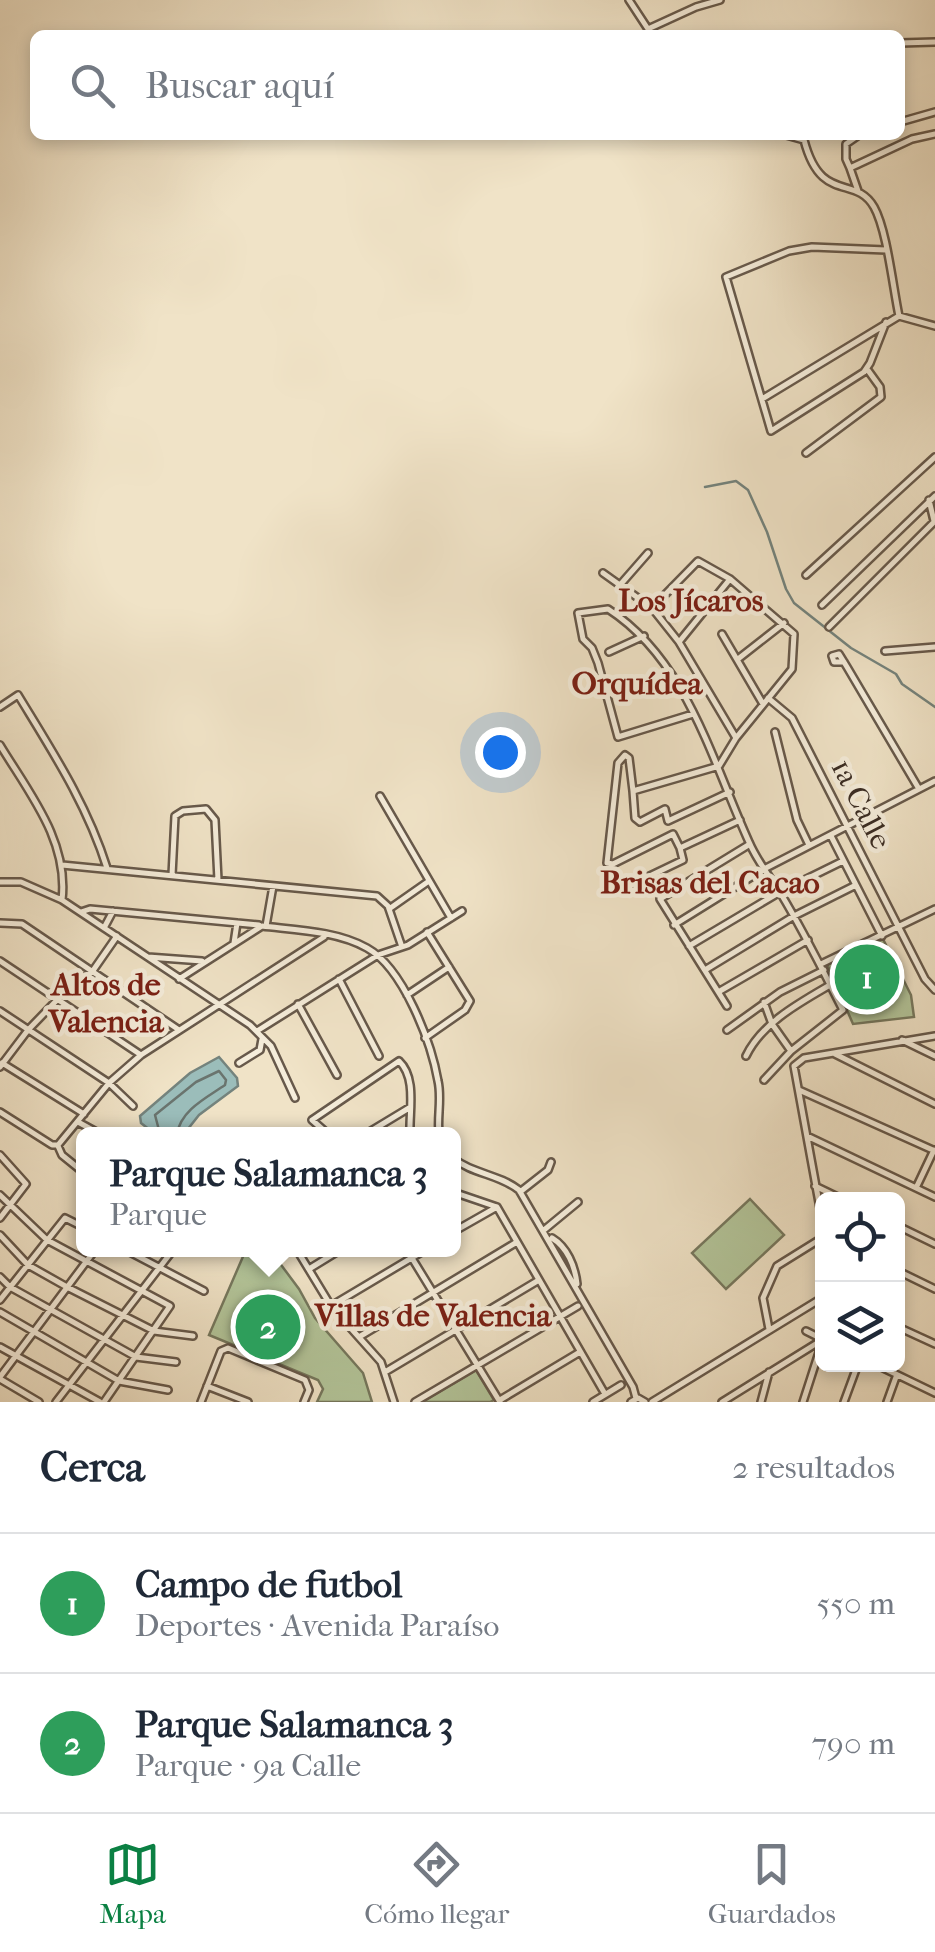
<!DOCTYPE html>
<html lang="es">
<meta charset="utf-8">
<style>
body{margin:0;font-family:"IM FELL French Canon",serif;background:#f6f6f7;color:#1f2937}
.controls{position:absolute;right:30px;bottom:30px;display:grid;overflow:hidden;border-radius:15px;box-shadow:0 5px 15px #0003}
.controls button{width:90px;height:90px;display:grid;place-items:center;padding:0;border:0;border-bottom:2px solid #e0e1e3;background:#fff;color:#1f2937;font:50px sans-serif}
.you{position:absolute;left:500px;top:752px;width:35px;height:35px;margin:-25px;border:8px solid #fff;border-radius:50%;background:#1a73e8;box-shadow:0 0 0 15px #1a73e833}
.badge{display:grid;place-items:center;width:65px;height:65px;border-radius:50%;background:#0b8043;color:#fff;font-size:32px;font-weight:700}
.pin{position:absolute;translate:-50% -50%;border:5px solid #fff;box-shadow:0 2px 10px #0006}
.popup{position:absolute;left:76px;top:1127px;width:385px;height:130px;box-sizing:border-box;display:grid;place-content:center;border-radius:15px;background:#fff;filter:drop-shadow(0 2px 8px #0005);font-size:32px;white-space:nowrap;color:#747a83}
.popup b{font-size:38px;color:#1f2937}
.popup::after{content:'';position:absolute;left:50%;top:100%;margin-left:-20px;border:20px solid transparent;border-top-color:#fff}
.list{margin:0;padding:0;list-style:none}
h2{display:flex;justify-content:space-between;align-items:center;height:130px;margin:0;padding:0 40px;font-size:42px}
h2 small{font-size:32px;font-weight:400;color:#747a83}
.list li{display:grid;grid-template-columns:65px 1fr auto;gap:30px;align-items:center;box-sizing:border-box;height:140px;padding:0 40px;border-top:2px solid #e0e1e3}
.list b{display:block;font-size:38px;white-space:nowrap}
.list p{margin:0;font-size:32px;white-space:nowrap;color:#747a83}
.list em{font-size:32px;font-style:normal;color:#747a83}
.icon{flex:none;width:55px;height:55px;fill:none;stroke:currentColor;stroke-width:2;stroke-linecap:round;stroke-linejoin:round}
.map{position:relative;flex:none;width:935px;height:1402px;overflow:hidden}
.search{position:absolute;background:#fff;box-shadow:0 5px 15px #0003;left:30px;right:30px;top:30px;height:110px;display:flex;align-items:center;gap:25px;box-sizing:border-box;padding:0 35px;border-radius:15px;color:#747a83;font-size:38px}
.sheet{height:410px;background:#fff}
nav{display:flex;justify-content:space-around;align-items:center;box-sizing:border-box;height:140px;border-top:2px solid #e0e1e3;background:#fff;font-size:28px;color:#747a83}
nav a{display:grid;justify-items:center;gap:5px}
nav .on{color:#0b8043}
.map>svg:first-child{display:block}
</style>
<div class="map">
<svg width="935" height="1402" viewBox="0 0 935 1402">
<rect width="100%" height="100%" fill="#f0e3c7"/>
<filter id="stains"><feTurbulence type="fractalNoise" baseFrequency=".002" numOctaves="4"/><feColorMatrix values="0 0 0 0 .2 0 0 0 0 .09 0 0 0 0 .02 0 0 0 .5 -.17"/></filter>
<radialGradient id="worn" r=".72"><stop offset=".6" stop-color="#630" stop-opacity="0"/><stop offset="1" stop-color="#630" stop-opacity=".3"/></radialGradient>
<!-- green -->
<path fill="#b3c59a" stroke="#76785e" stroke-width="2.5" d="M883,939l28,56 3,22 -61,7 -26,-60z
M750,1199l34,36 -58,54 -34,-36z
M270,1250l29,39 16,29 48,55 9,29h-55l6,-13 -5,-9 -109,-45 36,-83z
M476,1370l18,30 -4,2h-68z"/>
<!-- water -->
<path fill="#9bbdba" stroke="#74837d" stroke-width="2.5" d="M219,1057l18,21 1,8 -39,29 -15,19h-29l-14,-11 -1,-7 50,-43z"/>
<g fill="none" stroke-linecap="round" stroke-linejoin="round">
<!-- shore -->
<path stroke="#6a746e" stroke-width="2.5" d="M160,1134l-5,-19 41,-33 23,-11 7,9 -1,5c-19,13 -44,25 -48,49"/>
<!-- stream -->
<path stroke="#74837d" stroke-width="2.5" d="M705,487l31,-6 12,9 19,42 19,57 8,14 57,45 45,26 6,10 33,23"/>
<!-- minor casing -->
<g stroke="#67594b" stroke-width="10">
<path id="minor" d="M629,0l19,29
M651,35l-3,-6 48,-22 24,-7
M900,43l35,-1
M900,122l35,-10
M705,135h27
M786,135l18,5c17,65 51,34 70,67 13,23 19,81 25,109
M850,168l-4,-9v-15l13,-9
M858,191l-8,-23 62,-29 23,-5
M886,250l-74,-3 -23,4 -63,26 45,154 93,-59 6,-9 16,-41
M899,316l36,10
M762,399l137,-83
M806,453l75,-56 -1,-10 -13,-18
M929,500l5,21
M603,573l49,35 27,34 57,96
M806,575l129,-118
M620,585l28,-32
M822,605l113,-109
M652,608l46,-47 32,18 64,55 -2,35 -56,69 -17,28 -86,25 2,27 5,4 25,-13 3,12 62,-29
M829,627l106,-106
M722,634l41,70
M679,642l51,-63
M885,651l50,-4
M609,652l35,-16
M738,659l46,-36
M844,662h-10l-2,-6 7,-2 8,13 72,122
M768,698l24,20 133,261 10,11
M0,707l18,-12c34,56 69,109 89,173
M693,714l-75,23 -20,-74 -6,-15 -9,-9 -5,-26 30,-4c79,51 104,152 141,233 8,19 21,35 32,52 23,38 42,77 62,116l-52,41 -27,29
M775,732l22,88 12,25
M0,745c29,48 69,96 62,155
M633,791l-4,-33 -4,-3 -7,8 -11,100 6,1 60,-30 7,14
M380,796l71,122
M831,836l51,100
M62,865l315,31 11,10 14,41
M172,875l3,-59 8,-5 23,-2 9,11 3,60
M0,882h21l41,18 188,125 21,21 24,52
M635,883l48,-23 -3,-12 60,-28
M389,909l40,-28
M81,912l9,-3 169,16
M0,923l22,1 157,106
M674,925l90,-56 171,-88
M266,926l7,-40
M104,928l9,-17
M234,943l3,-20
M689,946l91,-54 63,-31
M148,957l54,4
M0,961l141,94
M821,964l114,-55
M705,970l89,-54 62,-31
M179,979l83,-53c34,4 75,5 105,22 36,20 64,93 71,133 4,17 -1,36 1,53
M339,979l40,77
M720,991l88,-51
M407,995l42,-28
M764,1002l8,22 19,27
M298,1004l39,71
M727,1006l-67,-107 90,-55
M0,1011l109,72 24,23
M727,1030l53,-38 44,-22
M257,1031l121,-76 30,-10 54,-34
M425,1038l40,-28 5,-9 -43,-69
M902,1040l33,16
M835,1054l100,50
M746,1056c16,-33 53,-53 84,-71
M2,1063l82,51
M239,1063l21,-13 2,-11
M0,1067l28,-37 29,-30 35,-28 25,-36
M799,1090l136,61
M0,1112l52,33h6l51,-62 32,-28 183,-118
M78,1122l22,12
M328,1134l-16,-14 87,-59c18,17 10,50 11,73
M366,1134l43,-26
M807,1136l128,61
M58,1146l4,9 21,17
M0,1155l26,29 -26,34
M453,1158c19,16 46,16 66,32l114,197 3,11
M815,1186l29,14
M916,1188l18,-38
M453,1192l44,15 108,187
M520,1192l28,-22 3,-8
M0,1195l47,45 123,66 -66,96
M822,1219l-28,-153 10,-8 131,-22
M898,1226l37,18
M544,1230l34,-28
M453,1232l44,-25
M0,1235l28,30 39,22 87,44 39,5
M552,1238c15,9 23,28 25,46
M126,1250l78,41
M297,1250l34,56 50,56 13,40
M407,1250l93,152
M309,1269l31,-19
M898,1271l37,18
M0,1277l10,10 126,70 40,5
M0,1300l65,-82 18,9
M331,1306l94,-56
M0,1312l119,69 49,9
M898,1327l37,17
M769,1329l-6,-31 14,-32 45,-28
M806,1331l16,8
M359,1337l158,-95
M0,1347l100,55
M875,1364l60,29
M385,1372l154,-92
M0,1377l95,-127
M0,1379l39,23
M207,1386l41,16
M500,1400l80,-48
M56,1402l117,-152
M201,1402l20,-51 7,-3 77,32 4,10 -5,12
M415,1402l163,-96
M593,1402l28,-17
M631,1402l7,-4 7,4
M652,1402l170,-104
M722,1402l100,-62
M761,1402l8,-30
M803,1402l19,-59
M844,1402l14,-38
M887,1402l9,-25"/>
</g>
<!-- minor -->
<use href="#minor" stroke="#f5eddb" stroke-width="5"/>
</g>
<g text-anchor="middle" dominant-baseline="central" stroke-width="9" stroke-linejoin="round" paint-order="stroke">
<!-- street labels -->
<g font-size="30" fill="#392b22" stroke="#f5eddb">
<text transform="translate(861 804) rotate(63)">1a Calle</text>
</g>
<!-- neighbourhood labels -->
<g font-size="32" font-weight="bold" fill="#7a1f14" stroke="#f5eddb">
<text x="691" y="600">Los Jícaros</text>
<text x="637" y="683">Orquídea</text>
<text x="710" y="882">Brisas del Cacao</text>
<text x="106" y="984">Altos de<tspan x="106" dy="37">Valencia</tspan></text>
<text x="433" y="1315">Villas de Valencia</text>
</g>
</g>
<rect width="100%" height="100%" filter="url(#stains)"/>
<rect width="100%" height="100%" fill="url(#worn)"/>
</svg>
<div class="controls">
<button><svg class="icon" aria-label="locate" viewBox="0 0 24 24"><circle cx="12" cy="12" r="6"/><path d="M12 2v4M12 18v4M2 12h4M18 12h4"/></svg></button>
<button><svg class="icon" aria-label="layers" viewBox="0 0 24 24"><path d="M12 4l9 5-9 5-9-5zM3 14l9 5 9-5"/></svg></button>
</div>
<div class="you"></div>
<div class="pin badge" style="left:867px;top:977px;background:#2e9e5b">1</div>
<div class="pin badge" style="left:268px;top:1327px;background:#2e9e5b">2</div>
<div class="popup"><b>Parque Salamanca 3</b>Parque</div>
<div class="search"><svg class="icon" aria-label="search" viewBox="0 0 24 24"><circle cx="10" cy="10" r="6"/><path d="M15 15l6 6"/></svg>Buscar aquí</div>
</div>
<section class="sheet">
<h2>Cerca<small>2 resultados</small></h2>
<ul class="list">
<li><span class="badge" style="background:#2e9e5b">1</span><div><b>Campo de futbol</b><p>Deportes · Avenida Paraíso</p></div><em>550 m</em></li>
<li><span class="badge" style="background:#2e9e5b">2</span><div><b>Parque Salamanca 3</b><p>Parque · 9a Calle</p></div><em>790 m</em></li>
</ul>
</section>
<nav>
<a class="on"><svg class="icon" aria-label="map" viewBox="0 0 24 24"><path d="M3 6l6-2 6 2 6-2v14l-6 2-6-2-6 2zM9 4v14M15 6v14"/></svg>Mapa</a>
<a><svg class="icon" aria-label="directions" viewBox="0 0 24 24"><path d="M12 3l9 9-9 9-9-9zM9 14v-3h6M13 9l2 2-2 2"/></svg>Cómo llegar</a>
<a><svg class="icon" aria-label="saved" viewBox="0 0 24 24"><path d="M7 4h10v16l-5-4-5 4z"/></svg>Guardados</a>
</nav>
